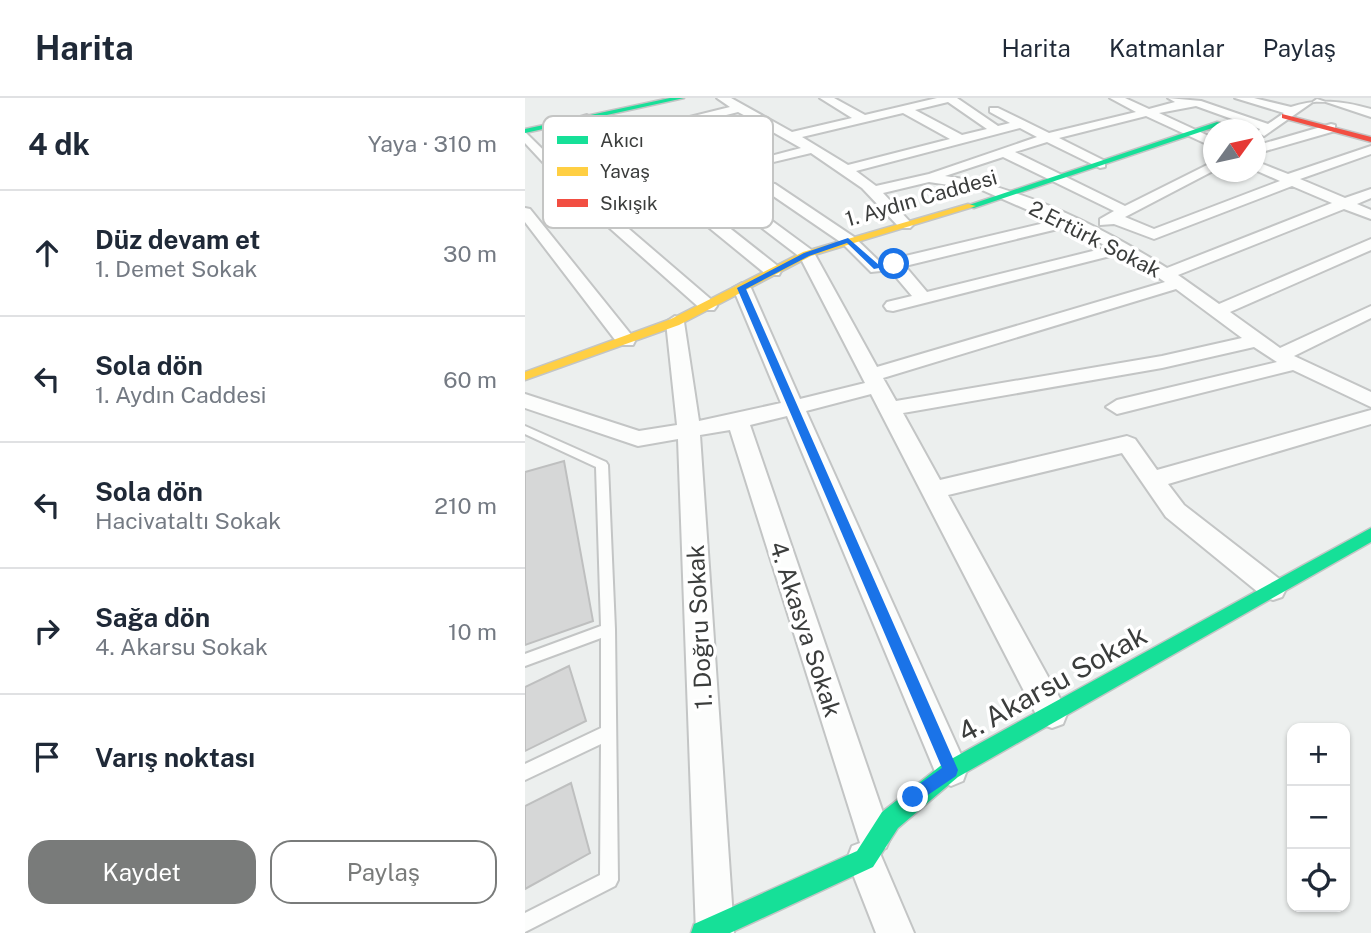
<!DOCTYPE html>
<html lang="tr">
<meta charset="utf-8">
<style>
body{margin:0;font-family:"Public Sans",sans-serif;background:#f6f6f7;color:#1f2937}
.controls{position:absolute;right:21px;bottom:21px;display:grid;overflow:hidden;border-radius:14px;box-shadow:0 2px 5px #0004}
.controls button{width:63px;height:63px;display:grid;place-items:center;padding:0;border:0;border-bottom:2px solid #e0e1e3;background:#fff;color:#1f2937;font:35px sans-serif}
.compass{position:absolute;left:678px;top:21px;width:63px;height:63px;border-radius:50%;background:#fff;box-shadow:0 2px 5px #0004;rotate:57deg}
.stop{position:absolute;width:21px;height:21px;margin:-16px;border:5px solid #1a73e8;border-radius:50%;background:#fff}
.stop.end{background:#1a73e8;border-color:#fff;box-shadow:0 2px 7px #0008}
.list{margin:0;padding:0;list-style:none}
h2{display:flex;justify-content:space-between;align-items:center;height:91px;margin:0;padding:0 28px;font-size:30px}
h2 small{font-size:23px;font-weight:400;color:#747a83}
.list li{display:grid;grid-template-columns:46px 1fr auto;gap:21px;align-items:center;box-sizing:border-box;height:126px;padding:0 28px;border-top:2px solid #e0e1e3}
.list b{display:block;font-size:26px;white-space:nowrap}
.list p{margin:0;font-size:23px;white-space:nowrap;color:#747a83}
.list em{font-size:23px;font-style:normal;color:#747a83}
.actions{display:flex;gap:14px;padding:21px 28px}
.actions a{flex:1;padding:16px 0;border:2px solid #797b7a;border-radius:21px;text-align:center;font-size:24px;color:#797b7a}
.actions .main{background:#797b7a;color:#fff}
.icon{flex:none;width:38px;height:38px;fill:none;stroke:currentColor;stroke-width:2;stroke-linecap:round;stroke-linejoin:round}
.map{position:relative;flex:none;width:846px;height:835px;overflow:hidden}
header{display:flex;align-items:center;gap:42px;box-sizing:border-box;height:98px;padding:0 35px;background:#fff;border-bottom:2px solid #e0e1e3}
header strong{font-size:33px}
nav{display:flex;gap:38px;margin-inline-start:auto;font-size:24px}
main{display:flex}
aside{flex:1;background:#fff}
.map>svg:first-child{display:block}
</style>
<header>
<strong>Harita</strong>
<nav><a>Harita</a><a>Katmanlar</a><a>Paylaş</a></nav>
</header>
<main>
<aside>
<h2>4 dk<small>Yaya · 310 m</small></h2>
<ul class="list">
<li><svg class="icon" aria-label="ahead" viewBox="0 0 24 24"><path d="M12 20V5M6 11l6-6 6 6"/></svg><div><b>Düz devam et</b><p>1. Demet Sokak</p></div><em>30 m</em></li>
<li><svg class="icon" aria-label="left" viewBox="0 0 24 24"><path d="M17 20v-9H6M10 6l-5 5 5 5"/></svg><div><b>Sola dön</b><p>1. Aydın Caddesi</p></div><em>60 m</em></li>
<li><svg class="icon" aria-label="left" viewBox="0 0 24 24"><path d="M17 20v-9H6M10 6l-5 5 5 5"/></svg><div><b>Sola dön</b><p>Hacivataltı Sokak</p></div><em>210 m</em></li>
<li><svg class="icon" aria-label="right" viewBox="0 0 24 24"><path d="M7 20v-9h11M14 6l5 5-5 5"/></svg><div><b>Sağa dön</b><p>4. Akarsu Sokak</p></div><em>10 m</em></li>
<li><svg class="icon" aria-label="arrive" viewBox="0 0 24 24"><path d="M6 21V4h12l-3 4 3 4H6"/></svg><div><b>Varış noktası</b></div></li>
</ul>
<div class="actions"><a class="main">Kaydet</a><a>Paylaş</a></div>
</aside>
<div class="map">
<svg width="846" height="835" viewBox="0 0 846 835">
<rect width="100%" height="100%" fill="#ecefee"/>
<!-- building -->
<path fill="#d6d7d7" stroke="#bebfbf" stroke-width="2" d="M39,363l29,160 -68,24v-173z
M44,568l17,55 -61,30v-64z
M46,685l19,70 -65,36v-83z"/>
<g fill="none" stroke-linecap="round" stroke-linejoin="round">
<!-- lane casing -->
<g stroke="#c3c5c5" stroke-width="4">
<path id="lane" d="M0,328l81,36 2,3 7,164 3,251 -3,6 -90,46v-19l75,-38 1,-131 -76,36v-16l76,-36v-90l-76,28v-12l76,-28 -5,-159 -71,-33z"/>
</g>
<!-- street casing -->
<g stroke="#c3c5c5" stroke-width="4">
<path id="street" d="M192,0h14l61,34 60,-14 -32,-20h14l31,17 72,-17h20l41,28 12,-3 -20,-11v-4h8l51,25 87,-21 -26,-14h15l24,11 26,-7 -7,-4 33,3 67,23 16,-11 -49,-15h19l37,9c26,-9 52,-6 80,2v8l-54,-18 -53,37 -6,-4 2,-3 -64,-23 -37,7 54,25v9l-67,-31 -87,22 46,23v6l-5,1 -53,-26 -32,10 110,54 88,-44v9l-88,46 29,12 126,-48 -25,-11v-9l33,13 83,-28v8l-71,25 45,19 26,-9v9l-14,6 14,6v9l-27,-10 -166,66 41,29 152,-65v11l-141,62 50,36 91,-42v12l-77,38 77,36v15l-78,-37 -176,44 -11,-7 11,-7 160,-38 -23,-15 -92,21 -259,45 37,67 187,-44 8,3 22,31 214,-60v14l-203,60 16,21 98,76 4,8 -4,8 -9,3 -9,-3 -98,-80 -44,-64 -174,42 115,209 4,10 -4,10 -11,4 -11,-4 -170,-330 -65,17 157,348 4,11 -4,11 -12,5 -12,-5 -152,-365 -37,9 141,411 -5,12 -7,3 35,82h-38l-29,-74 5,-13 8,-3 -130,-413 -30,5 34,498h-38l-18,-494 -40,7 -113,-38v-14l114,37 38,-6 -11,-103 9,-6 9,6 15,99 82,-18 -48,-115 9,-5 9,5 49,111 65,-16 -65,-126 -113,-86 -22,6 114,90 2,4 -2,4h-12l-115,-94 -33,6v-6l25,-7 -67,-56 10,-3 26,21 117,-29zM423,4l39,27 -25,6 -47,-25zM213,14l17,9 -65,17 -15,-10zM378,15l47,26 -102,26 -46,-28zM239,29l37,21 -83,22 7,4 6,-1 21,16 14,2 76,52 29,29 19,-2 22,26 -25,6 -3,4 3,4 6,1 229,-58 43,29 -288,85 -64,-116 -114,-84 20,-8 -21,-16zM495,30l17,9 -108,37 -53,12 -20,-15zM138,33l39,27 -45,13 -37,-30zM286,55l51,35 38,40h10l3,-3 -30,-32 46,-11 53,8 71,31 -173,41 -26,-25 -79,-53 -14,-2 -17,-13zM478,59l111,54 -14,8v6l14,-1 40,15 138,-53 40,17 -165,65c-67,-42 -144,-81 -222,-92zM541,129l43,20 -182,45 -22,-26zM651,191l66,49 -80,18 -266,45 -13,-23z
M806,26l4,1v6l-80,23v-8z
M0,34l62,61 127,109 3,4 -3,4h-12l-125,-111 -52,-56z
M0,110l5,1 103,128 2,4 -2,4h-14l-94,-123z"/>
</g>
<!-- fast casing -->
<g stroke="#c3c5c5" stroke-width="3">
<path id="fast" d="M145,0h14l-159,35v-4z
M692,24l7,2 -250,84 -8,-2z
M846,430v14l-413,235 -60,51 -25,39 -143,66h-39l3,-9 163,-73 25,-39 62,-49z"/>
</g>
<!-- slow casing -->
<g stroke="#c3c5c5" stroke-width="3">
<path id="slow" d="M443,106l8,2 -165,50 -132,69 -154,55v-8l146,-53 132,-67z"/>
</g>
<!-- jam casing -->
<g stroke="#c3c5c5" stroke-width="3">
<path id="jam" d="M757,16l89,23v5l-89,-24z"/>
</g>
<!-- lane -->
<use href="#lane" fill="#fcfdfc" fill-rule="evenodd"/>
<!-- street -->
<use href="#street" fill="#fcfdfc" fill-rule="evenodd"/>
<!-- fast -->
<use href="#fast" fill="#16e098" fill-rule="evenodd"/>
<!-- slow -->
<use href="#slow" fill="#ffcf43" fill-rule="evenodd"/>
<!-- jam -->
<use href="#jam" fill="#f24e42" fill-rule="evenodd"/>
</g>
<!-- route -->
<path fill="#1a73e8" d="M323,140l31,27 15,-3 4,2 -24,5 -27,-26 -38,13 -63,33 212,481 -2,6 -43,29 -5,-2v-11l34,-24 -205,-480 67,-35z"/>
<g text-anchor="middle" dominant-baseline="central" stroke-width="7" stroke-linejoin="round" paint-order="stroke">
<!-- far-street labels -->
<g font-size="21" fill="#3b3d3c" stroke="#fff">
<text transform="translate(396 100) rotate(-16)">1. Aydın Caddesi</text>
<text transform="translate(570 141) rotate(27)">2.Ertürk Sokak</text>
</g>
<!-- street labels -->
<g font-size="24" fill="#3b3d3c" stroke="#fff">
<text transform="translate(174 529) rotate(-93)">1. Doğru Sokak</text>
<text transform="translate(281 531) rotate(72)">4. Akasya Sokak</text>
</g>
<!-- near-street labels -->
<g font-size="28" fill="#3b3d3c" stroke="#fff">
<text transform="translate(527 585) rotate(-29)">4. Akarsu Sokak</text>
</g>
</g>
<!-- legend -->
<rect x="18" y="18" width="230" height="112" rx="10" fill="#fff" stroke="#c4c5c4" stroke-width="2"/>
<rect x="32" y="38" width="31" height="8" fill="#16e098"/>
<rect x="32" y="69" width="31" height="9" fill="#ffcf43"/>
<rect x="32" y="101" width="31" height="8" fill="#f24e42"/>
<g font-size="19" fill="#3b3d3c">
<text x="75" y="49">Akıcı</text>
<text x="75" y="80">Yavaş</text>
<text x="75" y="112">Sıkışık</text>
</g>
</svg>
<div class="controls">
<button>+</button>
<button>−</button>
<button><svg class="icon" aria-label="locate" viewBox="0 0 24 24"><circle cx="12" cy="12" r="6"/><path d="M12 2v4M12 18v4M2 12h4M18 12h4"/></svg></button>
</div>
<svg class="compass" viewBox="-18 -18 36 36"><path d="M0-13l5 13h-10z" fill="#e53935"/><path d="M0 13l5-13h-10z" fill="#747a83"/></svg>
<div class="stop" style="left:369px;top:166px"></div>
<div class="stop end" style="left:388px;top:699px"></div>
</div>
</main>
